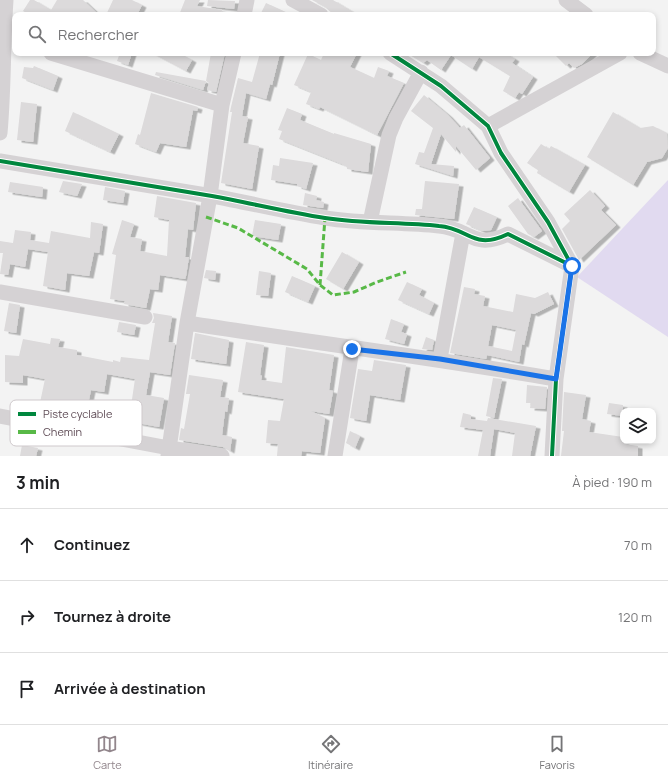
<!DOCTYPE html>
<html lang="fr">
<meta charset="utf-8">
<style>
body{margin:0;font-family:Manrope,sans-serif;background:#f6f6f6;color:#202124}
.controls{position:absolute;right:12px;bottom:12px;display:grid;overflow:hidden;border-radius:8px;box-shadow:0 2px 6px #0003}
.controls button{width:36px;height:36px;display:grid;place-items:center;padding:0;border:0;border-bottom:1px solid #e0e0e0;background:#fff;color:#202124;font:20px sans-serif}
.stop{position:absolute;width:12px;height:12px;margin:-9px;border:3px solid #1a73e8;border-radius:50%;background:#fff}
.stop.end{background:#1a73e8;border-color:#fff;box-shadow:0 1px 4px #0008}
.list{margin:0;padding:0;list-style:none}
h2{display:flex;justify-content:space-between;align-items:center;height:52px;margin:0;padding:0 16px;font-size:17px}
h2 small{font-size:13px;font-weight:400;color:#757577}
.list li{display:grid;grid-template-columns:26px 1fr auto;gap:12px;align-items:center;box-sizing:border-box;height:72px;padding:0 16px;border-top:1px solid #e0e0e0}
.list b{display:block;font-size:15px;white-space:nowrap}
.list em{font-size:13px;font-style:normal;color:#757577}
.icon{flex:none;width:22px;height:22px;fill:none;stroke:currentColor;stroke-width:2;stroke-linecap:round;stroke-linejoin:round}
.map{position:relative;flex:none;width:668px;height:456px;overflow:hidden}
.search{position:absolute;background:#fff;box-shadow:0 2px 6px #0003;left:12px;right:12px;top:12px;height:44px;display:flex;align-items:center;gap:10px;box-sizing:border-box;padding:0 14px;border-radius:8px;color:#757577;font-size:15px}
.sheet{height:268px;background:#fff}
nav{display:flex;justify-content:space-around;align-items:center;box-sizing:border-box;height:56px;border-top:1px solid #e0e0e0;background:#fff;font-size:11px;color:#757577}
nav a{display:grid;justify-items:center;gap:2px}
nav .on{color:#92868c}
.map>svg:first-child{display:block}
</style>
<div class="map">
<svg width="668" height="456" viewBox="0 0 668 456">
<defs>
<filter id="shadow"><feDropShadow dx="4.5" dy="2.5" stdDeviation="0" flood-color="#0004"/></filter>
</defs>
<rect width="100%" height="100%" fill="#f3f3f3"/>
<!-- green -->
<path fill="#e1daf0" d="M668,180v157l-91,-60z"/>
<!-- building -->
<path fill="#dcdadb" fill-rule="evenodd" filter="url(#shadow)" d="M30,0h4l17,10 6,-10h26l16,15h-69l-7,-4z
M113,0h19l10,5 -5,10h-31z
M185,0h15l-3,6 25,4 -1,5h-42z
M208,0l27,1 -1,8 -27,-3z
M312,0h21l25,15h-24l-9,-8z
M266,3l26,12h-32z
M120,53h12l-4,12 -11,-4z
M152,53h27l13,7 -6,11z
M211,53h14l-9,39 -9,-2 2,-7 -3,-2z
M260,53h20l-8,32 -2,-1 -4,15 -20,-6 -4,23 6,1 -5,26 16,3 -7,43 -31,-6 11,-71h-2l1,-5 7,-29 14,4z
M324,53h33l-7,14 24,11 4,-11 11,4 -2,5 17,7 -27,52 -57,-28 -1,2 -13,-5 5,-12 -17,-7 14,-31 13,6z
M407,53h98l10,6 -3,4 21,14 -11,17 -3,-2 -4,6 -12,-7 7,-15 -31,-19 -7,12 -21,-14 -10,15 -14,-10 -4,3z
M553,53h40l-11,11 -8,4 -5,-5 -3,3z
M34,66l24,10 -5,14 -31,-12 2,-11 9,1z
M156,72l50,9 -3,9 -48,-15z
M151,93l47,14 -1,4 -4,-1 -7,37 -26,-4 -4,9 -21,-8 3,-10 2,1z
M424,95l24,20 12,13 4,-3 26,33 -14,12 -20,-24v6l-15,-18 -10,30 23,2 -1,10 -38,-12 4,-12 5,1 9,-25 -22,-17z
M21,102l16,2 -4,38 -16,-2z
M287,108l15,6 -2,6 34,14v-1l37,11 -3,28 -21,-3v-2l-5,-3 -63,-25 3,-8 -4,-1z
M73,112l46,22 -9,18 -45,-21z
M613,112l27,16 13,-2 14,7 1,15 -6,10 -15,4 -14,23 -46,-28z
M541,144l8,5 2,-3 34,19 -16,27 -32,-19 1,-3 -11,-7z
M280,158l33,5 -7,26 -9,-3v-2l-26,-4 2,-15 6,1z
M63,181l19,3 -5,12 -18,-4z
M425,181l34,3 -5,35 -39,-4 1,-6h6z
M10,182l33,5 -1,10 -34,-5z
M105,187l20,4 -2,12 -20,-3z
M590,190l15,16 -4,4 15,15 -37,35 -17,-31 8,-8 -6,-7z
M305,193l12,3 -1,4 8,2 -1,6 -20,-3z
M157,196l39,7 -3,27 -5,-1 -3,28h4l-3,19 -1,3 -25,-4 -2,15 -8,-1 -4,19 -22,-4 1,-3 -15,-2 6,-44 -4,-1 10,-34 12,4 -4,13 12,2 -2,12 27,5 2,-36 -15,-3z
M518,198l24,33 -8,6 -6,-3 -20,-28z
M474,207l23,10 -6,13 -9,1 -16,-7z
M255,220l26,4 -3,16 -26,-4z
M91,222l12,2 -4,29 -5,-1 -5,24 -22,-3 -2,17 -22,-4 5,-34 -20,-3 -3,18 -15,-3 -2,11 -8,-1 3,-21h-3v-12l13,2 2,-13 16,2 -1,8 19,3 2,-12 39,7z
M342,252l17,10 -16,27 -17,-10z
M206,270l10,1 -1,9 -11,-2z
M259,271l12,2 -3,23 -12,-1z
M292,276l23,10 -7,16 -23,-10z
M407,282l15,7 -3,6 15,8 -5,11 -31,-14z
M464,287l11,2 -1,5 11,2 -2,10 30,6 3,-18 19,4 13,-6 6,12 -20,10 -3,-1 -7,32 -2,-1 -3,18 -32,-7 -1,4 -36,-6zM492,325l24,5 -4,21 -24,-5z
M9,303l11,2 -4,28 -12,-2z
M153,313l19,3 -4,26 7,1 -5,32 -20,-3 -4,23 18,3 -5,29 -32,-6 -1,3 -19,-3 3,-19 21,4 4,-27 -28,-5 -3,18 -13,-2 -4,19 -13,-2 -1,4 -7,-2 -1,7 -27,-4 7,-33 -22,-4v8l-18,-1v-27l14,1 4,-17 27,5 1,-6 9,1 -2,8 19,3v5l36,7v-2l7,2 1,-5 28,3 6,-37h-3l2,-5z
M391,319l13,5 -3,8 6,2 -3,10 -19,-5z
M119,322l17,3 -2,10 -17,-3z
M195,333l34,7 -3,24 -35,-5z
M426,337l8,3 -2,10 -10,-1z
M246,342l18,3 -4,30 2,1 -1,4 21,3 4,-36 48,8 -5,35 4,1 -4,23 -18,-3 14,7 -5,35 -18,-2 -1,5h-24l1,-12 -12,-1 2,-23 12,1 4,-22 -46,-7z
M374,360l32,5 -6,35 -30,-5 -4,26 -16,-3 8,-49 14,2z
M189,375l34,5 -3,17 9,1 -2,14 -2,-1 -3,24 10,2 -2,14 -7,-4 -44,-7 2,-12 3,1 6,-35h-4z
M493,378l9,1 -8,39 -8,-2z
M527,385l20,2 -2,22 -15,-1 1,-5h-5z
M564,392l22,3 -4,24 9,2 -2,11 34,5 2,7 13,2v10h-77l3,-25h-2z
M609,403l14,2v11l-16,-2z
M463,413l8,2v4l16,2 1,-3 48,8 -6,30h-18l3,-23 -21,-4 -4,27h-12l5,-26 -23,-3z
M350,431l10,5 -5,12 -9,-5z
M22,445l16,3 -2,8h-16z"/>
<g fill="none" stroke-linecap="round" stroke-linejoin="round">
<!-- minor -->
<path stroke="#d5d2d4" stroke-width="15" d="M293,0l28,15
M566,0l20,15
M244,15l3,-15
M51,53l171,52
M390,53l51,33 47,40 13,27 47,69 24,44 -16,113 -4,77
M640,53l28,13
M488,126l132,-73
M0,133c4,-44 3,-89 6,-133
M0,161c71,12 141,23 212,35 38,7 75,16 113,22 38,6 76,4 114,8 30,2 34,25 69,8l64,32
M370,222l19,-87 7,-17 25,-46
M0,292l145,25
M187,323c123,19 246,35 369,56
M440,359l23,-126
M0,416l169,32 53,8
M168,456l19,-133 23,-127 12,-91 12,-52
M335,456l17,-107"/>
<!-- quiet -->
<path stroke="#58b947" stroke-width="3" stroke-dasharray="6 3" stroke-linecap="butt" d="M206,217l32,11 69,41 13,16 13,10 21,-3 23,-10 29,-10
M320,285l5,-67"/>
<!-- cycleway casing -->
<g stroke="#fff" stroke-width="6">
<path id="cycleway" d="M390,53l51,33 47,40 13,27 47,69 24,44 -16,113 -4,77
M0,161c71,12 141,23 212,35 38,7 75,16 113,22 38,6 76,4 114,8 30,2 34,25 69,8l64,32"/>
</g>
<!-- cycleway -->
<use href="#cycleway" stroke="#00873e" stroke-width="4"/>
</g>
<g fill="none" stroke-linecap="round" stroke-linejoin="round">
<!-- route -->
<path stroke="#1a73e8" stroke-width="5" d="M352,349l88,10 116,20 16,-113"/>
</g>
<!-- legend -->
<rect x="10" y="400" width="132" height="46" rx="6" fill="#fff" stroke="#cfc9cc" stroke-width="1"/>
<rect x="18" y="412" width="18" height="4" fill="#00873e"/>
<rect x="18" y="430" width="18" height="4" fill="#58b947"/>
<g font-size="11" fill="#5e4b55">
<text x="43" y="418">Piste cyclable</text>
<text x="43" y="436">Chemin</text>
</g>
</svg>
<div class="controls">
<button><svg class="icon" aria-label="layers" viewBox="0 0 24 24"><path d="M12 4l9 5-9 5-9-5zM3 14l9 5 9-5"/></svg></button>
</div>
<div class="stop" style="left:572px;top:266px"></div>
<div class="stop end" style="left:352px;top:349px"></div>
<div class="search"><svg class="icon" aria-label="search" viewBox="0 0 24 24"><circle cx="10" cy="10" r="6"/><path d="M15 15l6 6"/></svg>Rechercher</div>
</div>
<section class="sheet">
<h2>3 min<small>À pied · 190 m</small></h2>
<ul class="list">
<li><svg class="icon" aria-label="ahead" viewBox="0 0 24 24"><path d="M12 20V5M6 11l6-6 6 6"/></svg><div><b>Continuez</b></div><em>70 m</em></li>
<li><svg class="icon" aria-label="right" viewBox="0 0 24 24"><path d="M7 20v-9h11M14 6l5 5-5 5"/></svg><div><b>Tournez à droite</b></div><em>120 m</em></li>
<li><svg class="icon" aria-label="arrive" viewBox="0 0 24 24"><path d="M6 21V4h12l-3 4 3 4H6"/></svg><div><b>Arrivée à destination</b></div></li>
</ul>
</section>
<nav>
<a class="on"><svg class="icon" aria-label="map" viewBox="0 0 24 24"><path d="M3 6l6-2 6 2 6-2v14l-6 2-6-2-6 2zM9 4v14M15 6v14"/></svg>Carte</a>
<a><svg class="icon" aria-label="directions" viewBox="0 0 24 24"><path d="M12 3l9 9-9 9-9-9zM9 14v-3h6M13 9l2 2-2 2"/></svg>Itinéraire</a>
<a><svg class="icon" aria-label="saved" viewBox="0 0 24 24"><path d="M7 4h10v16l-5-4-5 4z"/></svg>Favoris</a>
</nav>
